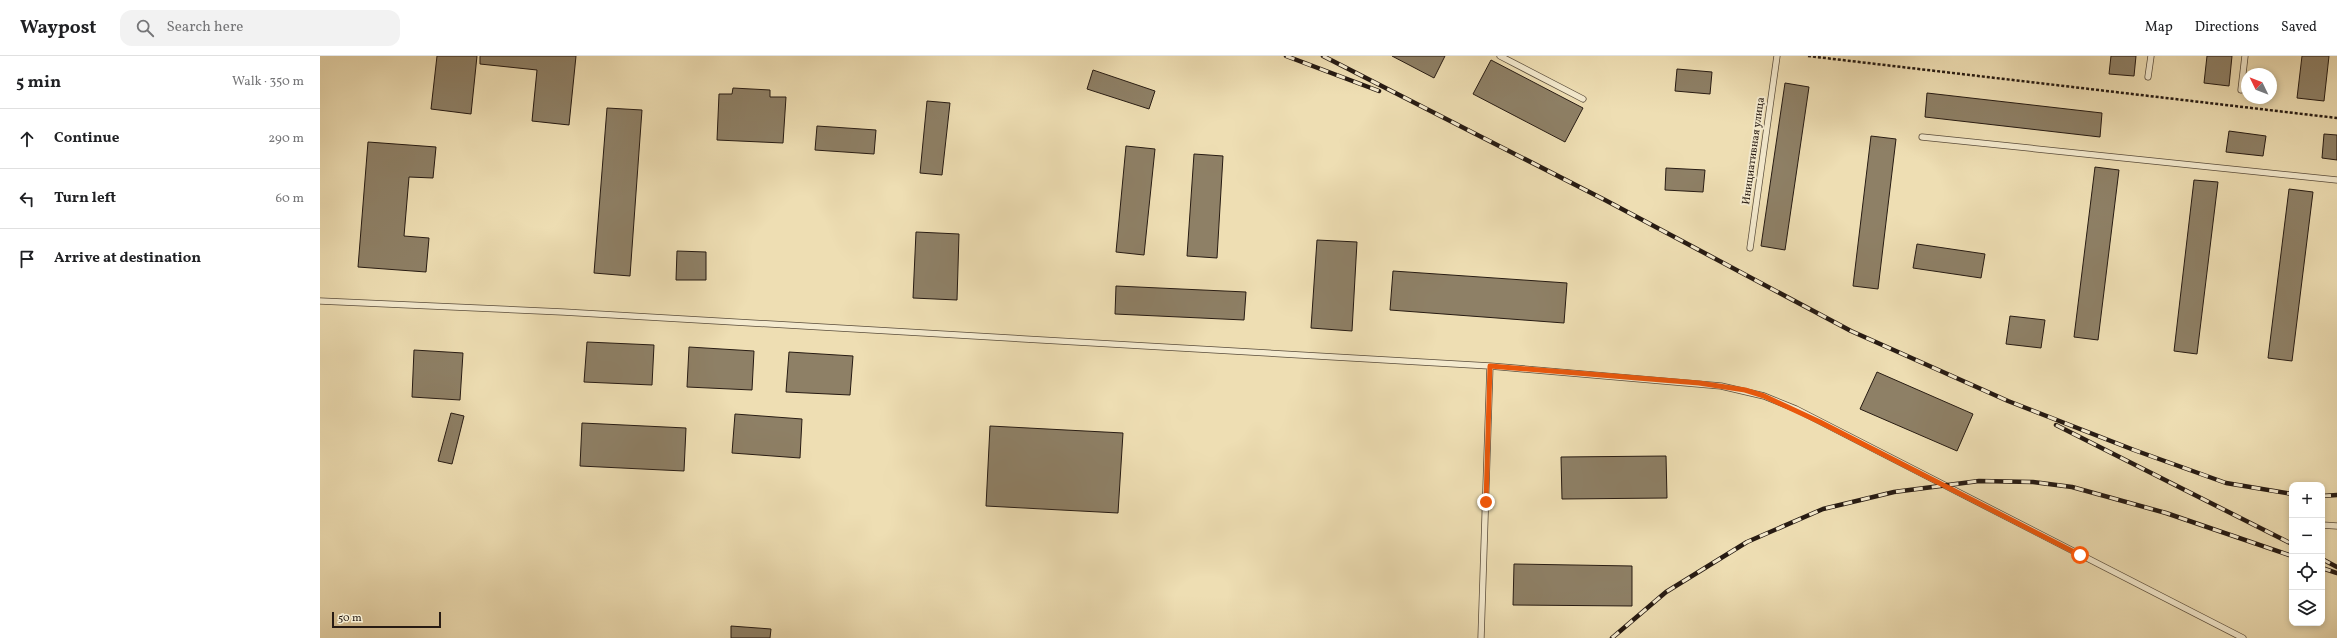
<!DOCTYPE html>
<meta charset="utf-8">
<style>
body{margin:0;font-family:Vollkorn,serif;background:#f2f2f2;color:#202124}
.controls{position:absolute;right:12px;bottom:12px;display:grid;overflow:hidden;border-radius:8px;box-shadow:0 2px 6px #0003}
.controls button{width:36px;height:36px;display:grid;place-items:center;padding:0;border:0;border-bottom:1px solid #e0e0e0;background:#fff;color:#202124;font:20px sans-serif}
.compass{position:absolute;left:1921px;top:12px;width:36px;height:36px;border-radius:50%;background:#fff;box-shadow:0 2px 6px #0003;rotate:313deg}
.scale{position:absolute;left:12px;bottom:10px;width:109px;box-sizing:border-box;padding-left:4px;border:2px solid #271b13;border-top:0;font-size:11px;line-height:14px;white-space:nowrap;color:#271b13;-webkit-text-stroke:3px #f4eace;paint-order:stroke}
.stop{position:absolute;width:12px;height:12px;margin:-9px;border:3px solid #ea580c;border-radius:50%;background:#fff}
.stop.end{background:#ea580c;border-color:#fff;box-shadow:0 1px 4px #0008}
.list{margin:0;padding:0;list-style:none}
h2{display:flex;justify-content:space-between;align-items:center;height:52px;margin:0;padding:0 16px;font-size:17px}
h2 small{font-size:13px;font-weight:400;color:#757577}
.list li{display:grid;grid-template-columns:26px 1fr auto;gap:12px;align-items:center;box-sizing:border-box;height:60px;padding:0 16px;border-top:1px solid #e0e0e0}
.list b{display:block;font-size:15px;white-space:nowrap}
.list em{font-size:13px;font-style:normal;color:#757577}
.icon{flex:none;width:22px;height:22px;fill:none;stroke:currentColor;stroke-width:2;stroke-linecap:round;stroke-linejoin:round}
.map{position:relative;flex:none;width:2017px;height:582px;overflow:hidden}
header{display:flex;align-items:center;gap:24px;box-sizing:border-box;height:56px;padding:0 20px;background:#fff;border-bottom:1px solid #e0e0e0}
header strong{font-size:19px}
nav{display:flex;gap:22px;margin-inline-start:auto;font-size:14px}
.search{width:280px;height:36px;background:#f2f2f2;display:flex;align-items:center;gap:10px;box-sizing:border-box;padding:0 14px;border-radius:12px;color:#757577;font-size:15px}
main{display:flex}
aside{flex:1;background:#fff}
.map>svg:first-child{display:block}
</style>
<header>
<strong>Waypost</strong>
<div class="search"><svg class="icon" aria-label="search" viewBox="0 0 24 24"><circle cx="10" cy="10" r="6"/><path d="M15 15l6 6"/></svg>Search here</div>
<nav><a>Map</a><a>Directions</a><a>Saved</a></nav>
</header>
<main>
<aside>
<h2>5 min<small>Walk · 350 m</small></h2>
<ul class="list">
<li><svg class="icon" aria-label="ahead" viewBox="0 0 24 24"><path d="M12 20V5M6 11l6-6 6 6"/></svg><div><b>Continue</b></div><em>290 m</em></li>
<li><svg class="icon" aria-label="left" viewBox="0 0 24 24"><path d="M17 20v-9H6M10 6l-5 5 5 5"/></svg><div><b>Turn left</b></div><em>60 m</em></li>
<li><svg class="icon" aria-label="arrive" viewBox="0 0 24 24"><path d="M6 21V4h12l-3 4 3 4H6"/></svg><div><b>Arrive at destination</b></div></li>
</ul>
</aside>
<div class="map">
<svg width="2017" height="582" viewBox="0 0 2017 582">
<rect width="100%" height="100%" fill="#eedeb3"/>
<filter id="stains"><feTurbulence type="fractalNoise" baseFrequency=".005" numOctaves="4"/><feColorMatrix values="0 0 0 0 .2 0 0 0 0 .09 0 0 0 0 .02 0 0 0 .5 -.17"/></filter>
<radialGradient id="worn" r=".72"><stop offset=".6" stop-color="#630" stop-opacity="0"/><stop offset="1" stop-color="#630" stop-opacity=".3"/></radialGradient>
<!-- building -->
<path fill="#8e8066" stroke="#271b13" d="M117,0h40l-6,58 -40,-5z
M160,0h96l-7,69 -37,-4 5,-51 -57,-6z
M1072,0h53l-11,22z
M1791,0h25l-2,20 -25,-2z
M1887,0h25l-3,30 -25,-3z
M1982,0h27l-5,45 -27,-3z
M1171,4l92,48 -18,34 -92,-48z
M1357,13l35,3 -2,22 -35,-3z
M773,14l62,21 -6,18 -62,-20z
M1465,27l24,4 -24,163 -24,-4z
M413,32l37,2v7h16l-3,46 -66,-3 2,-46h13z
M1607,37l175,20 -2,24 -175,-20z
M607,45l23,2 -8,72 -22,-2z
M287,52l35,2 -12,166 -36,-3z
M497,70l59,4 -2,24 -59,-4z
M1909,75l37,5 -3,20 -37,-4z
M2004,78l13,1v25l-15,-2z
M1551,80l25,3 -18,150 -25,-3z
M48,86l68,5 -3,31 -24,-1 -5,59 25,2 -3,34 -68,-5z
M806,90l29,3 -11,106 -28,-3z
M874,98l29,2 -6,102 -30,-2z
M1775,111l24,3 -21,170 -24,-3z
M1346,112l39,2 -2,22 -38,-2z
M1874,124l24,2 -21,172 -23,-3z
M1969,133l24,3 -21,169 -24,-3z
M596,176l43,2 -2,66 -44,-2z
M997,184l40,2 -5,89 -41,-3z
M1597,188l68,10 -4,24 -68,-10z
M357,195l29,1v28h-30z
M1073,215l174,12 -3,40 -174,-13z
M796,230l130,6 -2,28 -129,-6z
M1690,260l35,4 -4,28 -35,-4z
M267,286l67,3 -2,40 -68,-3z
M369,291l65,4 -2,39 -65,-3z
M94,294l49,3 -3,47 -48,-3z
M469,296l64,4 -3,39 -64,-3z
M1557,316l96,42 -16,37 -97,-42z
M131,357l13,3 -12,48 -14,-3z
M415,358l67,5 -2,39 -68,-5z
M262,367l104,5 -2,43 -104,-5z
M670,370l133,7 -5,80 -132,-7z
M1346,400l1,42 -105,1 -1,-42z
M1194,508l118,2v40l-119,-1z
M411,570l40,3 -1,9h-39z"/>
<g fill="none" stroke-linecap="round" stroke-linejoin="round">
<!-- lane casing -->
<g stroke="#594c3b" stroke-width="7">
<path id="lane" d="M1180,0l83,43
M1828,21l3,-21
M1921,34l4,-34
M1602,81l415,43
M1430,192l27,-192
M0,245l243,11 927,54 231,20 43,10 32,13 447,229
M2002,469l15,1
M1161,582l9,-272"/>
</g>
<!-- path -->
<path stroke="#271b13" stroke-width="2.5" stroke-dasharray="3 2" stroke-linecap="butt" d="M1488,0l529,62"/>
<!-- lane -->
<use href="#lane" stroke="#f4eace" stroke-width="5.5"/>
<!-- rail casing -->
<g stroke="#271b13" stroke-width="4.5">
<path id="rail" d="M966,0l93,35
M1003,0l282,144 246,131 157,70 126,49 92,33 66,11
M1736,369l236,119
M2002,440l15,-1
M2002,503l15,8
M2002,512l15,5
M1292,582l54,-46 81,-50 76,-33 71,-17 85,-11 54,1 39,5 94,26 126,43"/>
</g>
<!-- rail -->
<use href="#rail" stroke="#f4eace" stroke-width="3" stroke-dasharray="9" stroke-linecap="butt"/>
</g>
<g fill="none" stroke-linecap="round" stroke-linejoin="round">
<!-- route -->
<path stroke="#ea580c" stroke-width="5" d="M1166,446l4,-136 209,17 46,7 19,6 56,26 260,133"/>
</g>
<g text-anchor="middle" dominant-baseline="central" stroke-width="4" stroke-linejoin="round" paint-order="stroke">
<!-- street labels -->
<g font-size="11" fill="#271b13" stroke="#f4eace">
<text transform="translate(1434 95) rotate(-82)">Инициативная улица</text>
</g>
</g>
<rect width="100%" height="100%" filter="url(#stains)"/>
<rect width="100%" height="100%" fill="url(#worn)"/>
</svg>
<div class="controls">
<button>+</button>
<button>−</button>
<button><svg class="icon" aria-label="locate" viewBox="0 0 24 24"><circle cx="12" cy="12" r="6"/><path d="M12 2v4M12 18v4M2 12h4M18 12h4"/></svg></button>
<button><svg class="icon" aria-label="layers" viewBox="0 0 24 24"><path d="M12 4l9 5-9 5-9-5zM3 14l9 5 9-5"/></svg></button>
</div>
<svg class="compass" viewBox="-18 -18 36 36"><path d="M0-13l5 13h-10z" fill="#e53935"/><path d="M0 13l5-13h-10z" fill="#757577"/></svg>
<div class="scale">50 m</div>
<div class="stop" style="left:1760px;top:499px"></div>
<div class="stop end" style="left:1166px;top:446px"></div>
</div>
</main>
